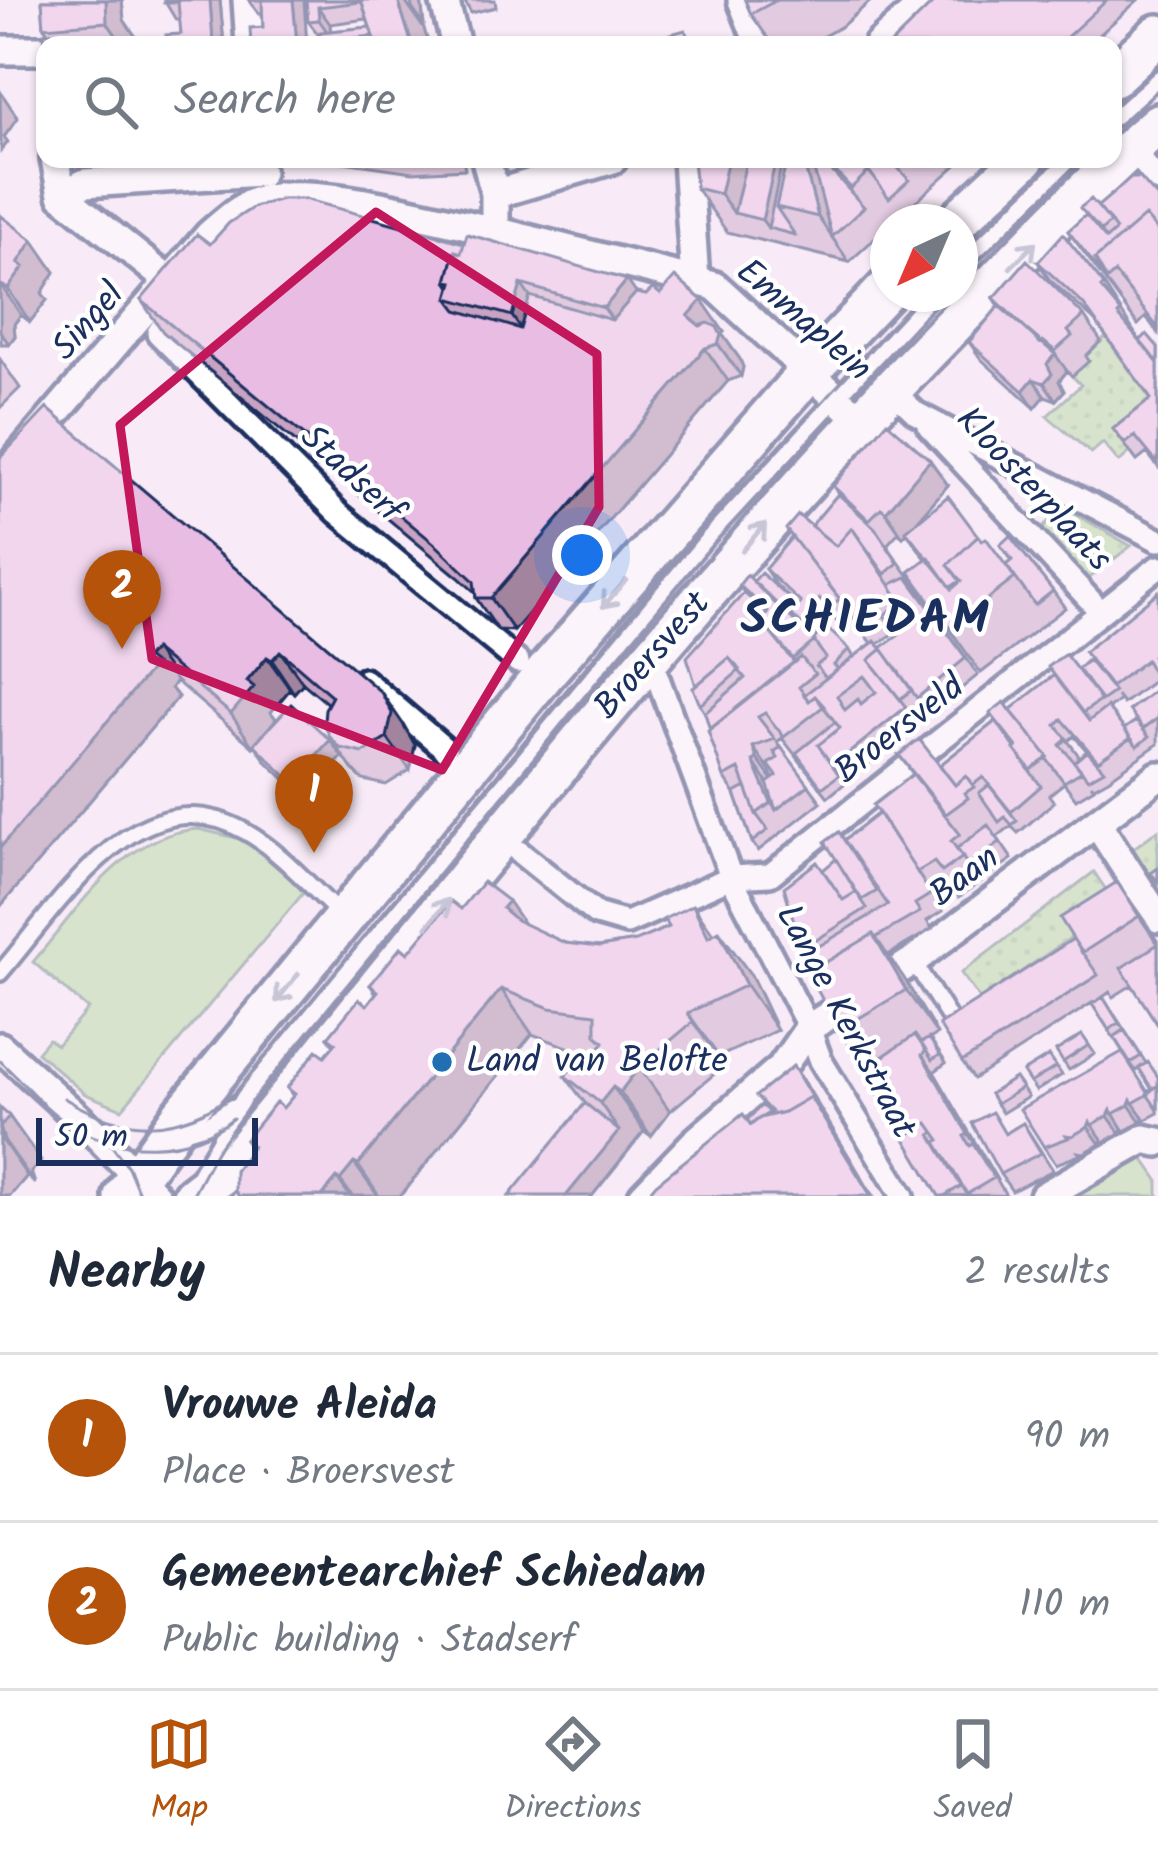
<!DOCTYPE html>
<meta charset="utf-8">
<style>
body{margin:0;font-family:Kalam,sans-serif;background:#f6f6f7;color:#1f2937}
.compass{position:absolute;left:870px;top:204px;width:108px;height:108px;border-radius:50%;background:#fff;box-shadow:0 3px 9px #0004;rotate:224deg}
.scale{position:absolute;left:36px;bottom:30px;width:222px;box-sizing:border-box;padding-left:12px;border:6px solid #1b2f5e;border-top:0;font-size:33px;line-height:42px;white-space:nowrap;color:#1b2f5e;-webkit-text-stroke:9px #fff;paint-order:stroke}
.you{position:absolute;left:582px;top:555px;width:42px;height:42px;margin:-30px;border:9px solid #fff;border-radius:50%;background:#1a73e8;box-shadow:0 0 0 18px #1a73e833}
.badge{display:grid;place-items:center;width:78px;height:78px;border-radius:50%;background:#b45309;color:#fff;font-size:39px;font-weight:700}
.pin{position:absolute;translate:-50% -99px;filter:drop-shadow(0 3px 6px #0008)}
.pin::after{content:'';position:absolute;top:63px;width:42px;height:36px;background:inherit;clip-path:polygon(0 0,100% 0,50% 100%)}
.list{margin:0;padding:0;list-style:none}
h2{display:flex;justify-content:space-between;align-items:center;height:156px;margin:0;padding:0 48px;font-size:51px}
h2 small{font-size:39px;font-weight:400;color:#747a83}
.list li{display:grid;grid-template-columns:78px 1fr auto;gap:36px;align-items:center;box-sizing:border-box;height:168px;padding:0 48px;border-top:3px solid #e0e1e3}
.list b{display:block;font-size:45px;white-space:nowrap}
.list p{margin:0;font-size:39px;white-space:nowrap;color:#747a83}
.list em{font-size:39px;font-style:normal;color:#747a83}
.icon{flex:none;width:66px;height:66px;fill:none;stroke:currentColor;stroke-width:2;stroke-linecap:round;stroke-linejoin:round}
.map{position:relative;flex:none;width:1158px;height:1196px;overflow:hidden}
.search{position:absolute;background:#fff;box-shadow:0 3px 9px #0004;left:36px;right:36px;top:36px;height:132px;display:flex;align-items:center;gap:30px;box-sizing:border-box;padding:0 42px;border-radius:24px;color:#747a83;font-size:45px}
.sheet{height:492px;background:#fff}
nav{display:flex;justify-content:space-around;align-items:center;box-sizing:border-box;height:168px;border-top:3px solid #e0e1e3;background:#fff;font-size:33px;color:#747a83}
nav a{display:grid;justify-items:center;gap:6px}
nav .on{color:#b45309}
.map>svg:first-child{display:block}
</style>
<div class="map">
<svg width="1158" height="1196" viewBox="0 0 1158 1196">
<defs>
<pattern id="park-dots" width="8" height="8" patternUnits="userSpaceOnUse" patternTransform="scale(3)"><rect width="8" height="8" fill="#afda98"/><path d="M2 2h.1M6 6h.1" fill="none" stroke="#96bb85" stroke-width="1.8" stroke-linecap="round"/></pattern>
</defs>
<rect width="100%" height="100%" fill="#f8ebf7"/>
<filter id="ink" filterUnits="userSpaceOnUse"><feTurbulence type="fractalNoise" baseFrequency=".00833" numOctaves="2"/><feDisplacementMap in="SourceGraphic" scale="24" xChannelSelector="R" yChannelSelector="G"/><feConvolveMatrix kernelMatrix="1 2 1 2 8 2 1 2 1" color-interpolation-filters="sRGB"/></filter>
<g filter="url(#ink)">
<!-- grass -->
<path fill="#afda98" stroke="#65847b" stroke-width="3" d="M198,829l47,11 60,51 -183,218 -37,-15 -48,-42 11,-13 9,6 31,-36 -55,-47c45,-52 89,-128 165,-133z
M1138,1151l20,29v16h-106z"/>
<!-- park -->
<path fill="url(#park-dots)" stroke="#65847b" stroke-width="3" d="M1106,337l52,73 -32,36 4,6 -11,10 -16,-19 -12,10 -44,-37 34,-31 -9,-9 17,-15 -4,-5z
M1061,506l70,40 -48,37 -44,-50z
M1158,830v53l-27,-33z
M1094,872l23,34 -137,94 -19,-27z"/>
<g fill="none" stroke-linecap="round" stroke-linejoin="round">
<!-- service casing -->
<g stroke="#1b2f5e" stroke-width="22">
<path id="service" d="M1113,118l45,-40
M960,266l110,-107
M913,961l42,66
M0,973c61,-70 139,-203 246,-141 37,21 66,57 97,85
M183,1132l23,-7 26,-18
M200,1173l44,-76 333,-405 127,-151 229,-247"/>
</g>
<!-- pedestrian casing -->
<g stroke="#1b2f5e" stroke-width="30">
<path id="pedestrian" d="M1131,147l27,34
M164,324l-6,9 180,180 180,149
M891,389l25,24 242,127
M929,426l172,186
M656,673l75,204 78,151 12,33 82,135
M364,680l81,69
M519,852l77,62 31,9 104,-46 39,-2 388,-308"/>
</g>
<!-- minor casing -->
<g stroke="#1b2f5e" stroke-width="36">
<path id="minor" d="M247,0l3,45
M444,0l12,45
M742,0l18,45
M878,45l50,-45
M0,50h45
M55,159l7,36 108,87
M486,159l9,35
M62,195l23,-12 175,-11
M495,231l200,50 -8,-122
M695,281l20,5 146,134
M0,472l7,-2 202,-235c16,-14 34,-31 54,-36 57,-14 172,20 232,32v-37l118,-35
M1097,823l61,95
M0,1047l97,88 59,61
M643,1196l51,-53 87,-75 28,-40 104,-67 245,-185
M1044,1196l100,-57 14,3"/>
</g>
<!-- secondary casing -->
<g stroke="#1b2f5e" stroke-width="48">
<path id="secondary" d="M1113,77l45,-42
M956,222l68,-63
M124,1196l56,-78 371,-452 258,-295 79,-83
M193,1196l39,-30c233,-285 461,-575 719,-839 68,-69 134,-140 207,-203"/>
</g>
<!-- service -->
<use href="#service" stroke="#fff" stroke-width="14"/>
<!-- pedestrian -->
<use href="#pedestrian" stroke="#fff" stroke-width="21"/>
<!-- minor -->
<use href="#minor" stroke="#fff" stroke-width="27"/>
<!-- secondary -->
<use href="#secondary" stroke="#fff" stroke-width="39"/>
<!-- tram -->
<path stroke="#1b2f5e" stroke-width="3" d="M1113,108l45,-40
M960,278l122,-119
M0,1061c22,20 45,49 70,64 49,29 119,30 163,-7
M64,1098c60,37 113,37 171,-5l463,-556 224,-243
M106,1138l22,29 12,29
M192,1196l24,-45 52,-70"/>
</g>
<!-- wall -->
<path fill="#c8a3c3" stroke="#1b2f5e" stroke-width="3" fill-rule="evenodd" d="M42,0h80l2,20 12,17 1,8h-92l3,-12 -4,-6z
M164,0h56l4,45h-57l14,-11 -1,-15 -4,1z
M249,0h55l-41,27 -1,-14h-3z
M306,0h115l3,25h-3l8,20h-105l-3,-7 -13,-17zM367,19l3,8 -40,4v-7z
M464,0h31l1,7 -25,6z
M745,0h127l-30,26 -35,19h-34l-22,-31z
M936,0h202l-50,45h-198z
M322,159h141l2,10 -52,3z
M693,159h270l-70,63h-5v4l-39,36 -122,-30 -31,-44z
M1158,198v135l-12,-16 -8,8 -70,-94 30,-25z
M0,215l55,57 -13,21 5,7 -17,22 -9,-7 -7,9 1,12 -6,8h-8z
M210,244l426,49 10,2 14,-1 64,38 -2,2 21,33 -2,9 -13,5 -214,250 -16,-1 -22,-32v-5l-18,-16 -295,-245 -22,-32z
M1038,262l66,23 36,56 18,6v120l-11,-14 -10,8 -24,-32 38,-30 -56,-78 -46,-42z
M994,298l90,18 17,25 -15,15 3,5 -17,15 -5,-5 -8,10 5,10 -8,9 -11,-4 -10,12 -54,-49 -12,-17 30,-36z
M0,359l20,29 -20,20z
M0,458l403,266 12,21 -5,25 -24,15 -23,-5 -11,-11 -22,-32 -2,-33 -25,-21 -9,10 -4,-4 -19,23 5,7 54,21 12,17 -38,41 -38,-37 -11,-16 -2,2 -77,-66 -5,7 7,9 -178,210z
M948,485l-32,37 62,14 28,29 5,-4 -11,-16 53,46 12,17 -84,65 -72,-101 17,-13 -19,-26 -4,4 -5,-4 -11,12 91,130 -150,122 -46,-59 -5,4 44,60 -63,49 -6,-9 -17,-48 -11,-17 -19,-64 -5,-8 -4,-19 48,-93 -5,-8 14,-3 38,18 6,9 2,-2 -22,-21 -12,-17 46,-43 27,-32 -5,-8zM832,616l7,8 12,-8 21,27 -18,14 -5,-8 -27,-24zM896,632l3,4 -18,12 -3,-4z
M1158,592v90l-2,-3 -33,25 -6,-8 3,4 -12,9 16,20 12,-8 22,-33v56l-48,34 -16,9 -3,-3 3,4 -18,11 -12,-16 -15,12 5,7 -31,27 -5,4 -7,-7 -14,11 15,22 -53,38 -8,-10 -18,9 10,15 -16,10 5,8 -44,26 49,79 -7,5 16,24 -12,9 72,123 -67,1 -74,-128 -26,-38 -37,-81 42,-109 35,-27 34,-39 -14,-19 41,10 70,-55 68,-41zM1074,736l13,15 -13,11 5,-6 -11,-15z
M1117,882l41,60v83l-26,-40 -19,12 -3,-5 -7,5 43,66 12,13v37l-13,7 -2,-3 -2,5 -16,9 -3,-3 -2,5 -16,9 -2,-3 -2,5 -16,9 -6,-1 2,3 -24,9 -12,-17 108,-58 -13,-20 -3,2 -6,-8 -38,-59 3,-3 -121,78 -12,-17 111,-123z
M693,905l20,29 38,41 26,55 -58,27 5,9 -54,45 -19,25 -7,-5 -52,65 -7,-93 -20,-27 22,-13 7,-9 -13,-2 -49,-18 -132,162h-162l13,-48 -6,-8 38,-32 10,-12 -6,-8 38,-32 9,-11 -6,-8 39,-32 9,-12 -6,-8 91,-76 62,15 42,19 34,4 37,-6 33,-14z
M1082,1035l13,19 -26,16 -13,-19z
M1049,1056l13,19 -26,16 -13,-19z
M1015,1078l13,19 -26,16 -12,-19z
M0,1108l9,8 32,45 -10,11 4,12 -8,-8 -17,20h-10z
M1023,1123l30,47 -41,21 -12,-17 6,-41z"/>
<!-- shaded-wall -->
<path fill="#a3849f" stroke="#1b2f5e" stroke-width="3" d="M98,0h24l2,20 12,17 1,8h-14l-16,-23z
M210,0h10l4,45h-10l-1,-2z
M293,0h11l3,45h-10z
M398,0h6l20,29 5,16h-17z
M411,0h10l3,25 -12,-17z
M318,7l12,17 1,13 -12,-17z
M0,91l18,27 -14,19 4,5 -7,9z
M728,159h15l20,28 -29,26 -14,-19z
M776,159l17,25 -17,23 -8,21 -6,-8z
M803,159h10l19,78 17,25 -31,-45z
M33,240l22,32 -13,21 5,7 -17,22 -22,-33 10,-26z
M627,280l31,45 -23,27 -31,-44z
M0,284l21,31 -7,9 1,12 -6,8 -9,-13z
M521,284l31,44 -9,33 -31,-45z
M702,300l22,32 -2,2 18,25 3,8 -2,9 -23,-32 -5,1 -25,-29z
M705,348l23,33 -214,250 -23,-33z
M1055,354l12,17 -8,10 5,10 -8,9 -12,-17 3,-19z
M1033,379l12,17 -10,12 -12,-17z
M930,460l18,25 -45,52 -17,-25z
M791,600l12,17 -12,-3 7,9 -5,5 -12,-17z
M154,649l22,32 -5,7 7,9 -178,210v-59z
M280,651l23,32 -9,10 -22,-33z
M267,657l23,32 -19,23 5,7 -23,28 -22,-33 16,-33z
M381,692l22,32 12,21 -5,25 -23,-32z
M330,740l12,17 -38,41 -12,-16z
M753,747l17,24 5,13 -18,-25z
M753,761l17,25 6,24 -5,-7z
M1117,882l31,44 10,18 -19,-28z
M508,901l31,44 -37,-37z
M693,905l31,45 -16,-13z
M719,931l32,44 26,55 -31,-45z
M873,934l31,44 33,56 -31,-44z
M501,989l31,45 -132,162h-21l-21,-31z
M688,1013l31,44 5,9 -31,-44z
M922,1055l12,17 46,79 -12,-17z
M793,1066l12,17 68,113h-2l-61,-99z
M639,1067l31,44 -19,25 -31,-44z
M613,1087l31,44 -52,65h-26l53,-65 -19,-28z
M1131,1100l12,17 -2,5 -12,-17z
M1111,1110l11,18 -2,5 -12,-17z
M9,1116l32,45 -10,11 4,12 -31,-44 -4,-13z
M1090,1122l12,17 -2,5 -12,-17z
M0,1137l27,39 -17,20h-10z
M354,1163l24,33h-26l-12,-16z
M337,1178l13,18h-28z"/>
<!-- building -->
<path fill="#e9bde3" stroke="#1b2f5e" stroke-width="3" fill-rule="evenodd" d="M42,0h64l1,22 -63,5z
M164,0h46l3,43 -46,2 -1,-10 15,-1 -3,-32 -14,1z
M262,0h31l4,45h-46l-1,-17 13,-1z
M306,0h55v2l-43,5 1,13 -11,1z
M361,0h37l14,45h-36z
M745,0h32l-26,14z
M936,0h171l-49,45h-168z
M370,27l3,9 -52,6 -1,-10z
M685,30l7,15h-69v-2l12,1z
M71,32l1,13h-27l-1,-12z
M555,36l3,9h-17l-1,-5z
M603,36l7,4 2,5h-23l3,-5z
M693,159h35l-8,35 -24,-6z
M776,159l-14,61 -28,-7 12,-51z
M787,159h16l15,58 -42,-10z
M811,159h10l43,48 -32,30z
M824,159h36l10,11 -19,18z
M860,159h30l19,21 -20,18z
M785,166l-9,41 19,28 -27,-7 13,-61z
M1131,178h9l18,20v33l-13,-15 -50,43 11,20 -38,-48 18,-16 20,24 10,-9 -18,-24z
M282,199h22l160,44 -3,10 -6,-2 -8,30 4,6 -3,11 9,12 63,19 10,-33 82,24 24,-27 10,2 7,-7 7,6 15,-17 27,23 -14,16 12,10 8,-3 9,4 4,8 -3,9 -13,4 -214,250h-15l-2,-17 -39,-37 -294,-244 56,-66 13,10 19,-21 25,-16z
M1091,199l20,23 -10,9 -21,-23z
M0,215l33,25 -15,23 6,4 -16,22 -8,-5z
M1145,216l13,15v97l-43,-55 -8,7 -12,-21z
M467,234l160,46 -23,28 -83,-24 -9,32 -64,-18 5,-16 -6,-1 8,-30 6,2z
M1063,234l41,51 -3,3 20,24 -3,3 40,48v101l-23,-28 -10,8 -12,-15 38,-30 -68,-95 -45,-42z
M1027,260l57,56 -16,15 4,5 -17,15 -12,-10 -3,2 -46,-45z
M999,306l56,48 -8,10 5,10 -8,9 -11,-4 -10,12 -54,-49z
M1147,334l11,13v16l-18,-22z
M47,408l334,284 11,21 -5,25 -24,15 -23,-5 -10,-11 -6,-14 1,-14 7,-13 -52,-45 -8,9 -5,-3 -20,24 7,6 -23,27 -77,-65 -8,9 9,7 -155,183v-390z
M887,422l43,38 -44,52 -5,-4 -12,12 -36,-34z
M838,494l37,34 23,35 -13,11 -33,-46 -16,18 -25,-20z
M948,496l30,40 -30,29 12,16 -9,6 -45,-56z
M798,515l38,31 16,-18 44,66 -39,28 -71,-93z
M978,536l4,5 4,-3 29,40 -65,50 -41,-56 20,-15 23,32 9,-8 -13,-16z
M1010,536l43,55 -18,14 -29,-40 6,-5 -12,-15z
M792,537l48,62 -13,8 -7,-8 -11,10 5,5 -12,11 -11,-11 10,-11 -36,-34z
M761,573l30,27 -9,10 -29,-28z
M747,575l68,66 -22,18 -32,-38 7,-9 -29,-27z
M907,577l59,81 -49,40 -35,-49 -13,11 37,47 -73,59 -15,-21 22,-17 -25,-32 -6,5 -5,-6 71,-54 6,7 18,-13 -15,-20 18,-13 -11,-15 1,-3zM864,676l12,16 -15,12 -3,-5 -13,11 -8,-14z
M1158,592v59l-6,5 4,5 2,-1v22l-12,-22 -35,27 -27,-35z
M744,593l23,21 -6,7 33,41 -84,67 -5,-16 40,-35 -16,-20 -33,28 -9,-29z
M826,627l23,22 -15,16 4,4 -12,9 -10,-12 10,-8 -13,-18z
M882,649l30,41 -12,9 -31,-39z
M1065,654l36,46 -18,13 -35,-46z
M801,657l14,17 -16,13 10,14 6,-5 9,10 -40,31 -19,-24 -7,4 17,22 -22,8 4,12 -4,2 18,42 -15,11 -17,-45 -15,8 -16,-46z
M729,658l11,12 -40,35 -7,-17z
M1089,660l25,32 -13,9 -23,-32z
M1054,675l35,46 18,-14 24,31 -33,23 -36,-42 -6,6 11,14 -7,6 22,26 -18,11 -18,-24 2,-1 -38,-47z
M1158,688v30l-15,11 -14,-19z
M1004,702l44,55 -17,13 -17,-21 3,-2 -27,-34z
M291,704l39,36 -38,42 -38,-38z
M996,721l19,27 -1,1 27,37 -30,26 -28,-35 -10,8 -7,-9 -11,9 -15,-20z
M1136,721l13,16 -12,9 -13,-17z
M835,722l5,6 -22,17 21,30 -17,13 -26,-35z
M919,739l36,46 11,-9 8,11 -9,6 3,5 -22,16 -47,-59z
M781,747l28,38 -33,25 -9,-27 10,-7 -9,-12 10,-6 -4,-6z
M1087,751l17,19 -16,9 -14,-17z
M913,774l47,60 -9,7 12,16 -21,15 -8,-10 -17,10 -44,-67z
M989,785l28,36 -5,4 -7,-8 -6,5 -20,-29z
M746,787l10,27 12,16 -16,12 -17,-49z
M879,813l52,81 -16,10 5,8 -45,26 -2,-4 -62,37 -7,-16 84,-50 -44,-65z
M988,825l12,17 -32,23 -12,-16z
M839,832l38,59 -15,9 -37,-58z
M836,859l20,33 -13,8 -20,-30z
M817,862l26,38 13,-8 11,16 -65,41 -18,-62z
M1158,868v14l-7,-9z
M483,882l25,19 -6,7 14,12 49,23 34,4 37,-6 33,-14 -5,-8 29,-14 15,32 11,-6 27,54 -58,28 5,9 -54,45 -19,25 -7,-5 -13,16 -35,-27 15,-19 7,6 17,-21 -8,-7v-21l-46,-6 -49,-19 -143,176 -4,-2 -14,17 -3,-2 -15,18h-83l-4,-5v-20l18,-25 -8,-6 31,-38 7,6 12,-14 -8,-6 30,-38 8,6 11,-13 -8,-6 31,-38 8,6 11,-14 -8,-6 31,-38 7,6 43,-52 10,8z
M1117,882l22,34 -57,37 -22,-35z
M873,934l33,56 -67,40 -31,-57z
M1073,939l25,36 -136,87 -23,-37z
M1158,944v81l-37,-57z
M1103,997l16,26 -10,7 -17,-26z
M1124,1030l17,26 -11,7 -16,-26z
M915,1035l11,16 -4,4 46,79 -4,2 6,10 3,-2 21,34 -27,16 -31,-52 4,-2 -12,-17 -24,14 -40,-68z
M1082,1035l7,10 -26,17 -7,-11z
M929,1038l11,17 -8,5 -11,-17z
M1122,1052l27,42 -16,9 -2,-3 -2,5 -16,9 -2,-4 -3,6 -16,9 -2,-3 -2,5 -16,9 -6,-1 2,3 -24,9 -24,-38z
M1049,1056l7,11 -26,16 -7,-11z
M1148,1062l10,15v8l-6,4 -13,-21z
M793,1066l23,39 -6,-8 -26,15 -21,5 8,-5 -15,-16z
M1015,1078l7,10 -26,16 -6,-10z
M1158,1085v25l-11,-16z
M810,1097l61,99h-225l10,-12 87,-70 8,11 9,-7 24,-6z
M585,1103l34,28 -53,65h-57z
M762,1105l7,8 -19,11 -3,-4z
M0,1108l9,8 -9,11z
M992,1112l13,22 18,-11 18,30 -41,21 -28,-51z
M928,1123l6,9 -3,3 30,51 -17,10h-5l-35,-59z"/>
<!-- one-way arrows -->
<defs><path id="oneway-shaft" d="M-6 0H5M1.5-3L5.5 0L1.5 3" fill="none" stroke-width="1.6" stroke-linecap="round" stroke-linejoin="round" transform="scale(3)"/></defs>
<g stroke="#8d97ae">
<use href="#oneway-shaft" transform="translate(1023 255) rotate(-45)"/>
<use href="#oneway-shaft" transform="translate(754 537) rotate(-50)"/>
<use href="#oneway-shaft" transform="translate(614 594) rotate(131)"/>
<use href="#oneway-shaft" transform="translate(438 913) rotate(-51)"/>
<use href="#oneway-shaft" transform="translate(287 988) rotate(129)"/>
</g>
</g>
<!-- marked area -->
<path d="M0 0H1158V1196H0ZM376,212l221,142 2,153 -157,263 -290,-111 -32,-234z" fill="#f8ebf7" fill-opacity=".55" fill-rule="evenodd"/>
<path fill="none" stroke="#c2185b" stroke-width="9" stroke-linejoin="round" d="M376,212l221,142 2,153 -157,263 -290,-111 -32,-234z"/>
<!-- markers -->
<circle fill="#1f6fb2" stroke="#fff" stroke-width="4.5" cx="442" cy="1062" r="12"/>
<g text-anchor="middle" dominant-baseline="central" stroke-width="9" stroke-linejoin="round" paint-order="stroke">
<!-- street labels -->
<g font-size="36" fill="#1b2f5e" stroke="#fff">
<text transform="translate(803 321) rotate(41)">Emmaplein</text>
<text transform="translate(89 322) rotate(-49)">Singel</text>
<text transform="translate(351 475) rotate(43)">Stadserf</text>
<text transform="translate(1033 490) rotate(47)">Kloosterplaats</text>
<text transform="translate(653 656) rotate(-49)">Broersvest</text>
<text transform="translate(900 730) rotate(-38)">Broersveld</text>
<text transform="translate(965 877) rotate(-37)">Baan</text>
<text transform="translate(845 1022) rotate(62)">Lange Kerkstraat</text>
</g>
<!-- poi labels -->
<g font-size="36" fill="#1b2f5e" stroke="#fff" text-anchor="start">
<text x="466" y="1062">Land van Belofte</text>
</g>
<!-- district labels -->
<g font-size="48" font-weight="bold" letter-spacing="3" fill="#1b2f5e" stroke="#fff">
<text x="866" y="620">SCHIEDAM</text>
</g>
</g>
</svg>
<svg class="compass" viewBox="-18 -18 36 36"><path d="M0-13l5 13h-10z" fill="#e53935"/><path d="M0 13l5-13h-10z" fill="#747a83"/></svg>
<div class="scale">50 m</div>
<div class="you"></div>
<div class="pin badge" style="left:314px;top:853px">1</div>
<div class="pin badge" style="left:122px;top:649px">2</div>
<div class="search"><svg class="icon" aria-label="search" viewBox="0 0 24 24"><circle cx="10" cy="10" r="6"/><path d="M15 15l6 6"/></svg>Search here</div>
</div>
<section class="sheet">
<h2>Nearby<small>2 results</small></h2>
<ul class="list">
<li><span class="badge">1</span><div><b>Vrouwe Aleida</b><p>Place · Broersvest</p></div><em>90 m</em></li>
<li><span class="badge">2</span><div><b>Gemeentearchief Schiedam</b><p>Public building · Stadserf</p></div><em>110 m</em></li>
</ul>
</section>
<nav>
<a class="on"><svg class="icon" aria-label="map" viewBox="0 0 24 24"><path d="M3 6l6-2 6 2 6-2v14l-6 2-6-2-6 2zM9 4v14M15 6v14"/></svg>Map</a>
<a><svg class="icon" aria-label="directions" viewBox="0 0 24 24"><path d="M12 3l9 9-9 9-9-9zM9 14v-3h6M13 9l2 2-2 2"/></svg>Directions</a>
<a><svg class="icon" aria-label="saved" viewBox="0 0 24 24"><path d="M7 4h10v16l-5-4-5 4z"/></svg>Saved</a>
</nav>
